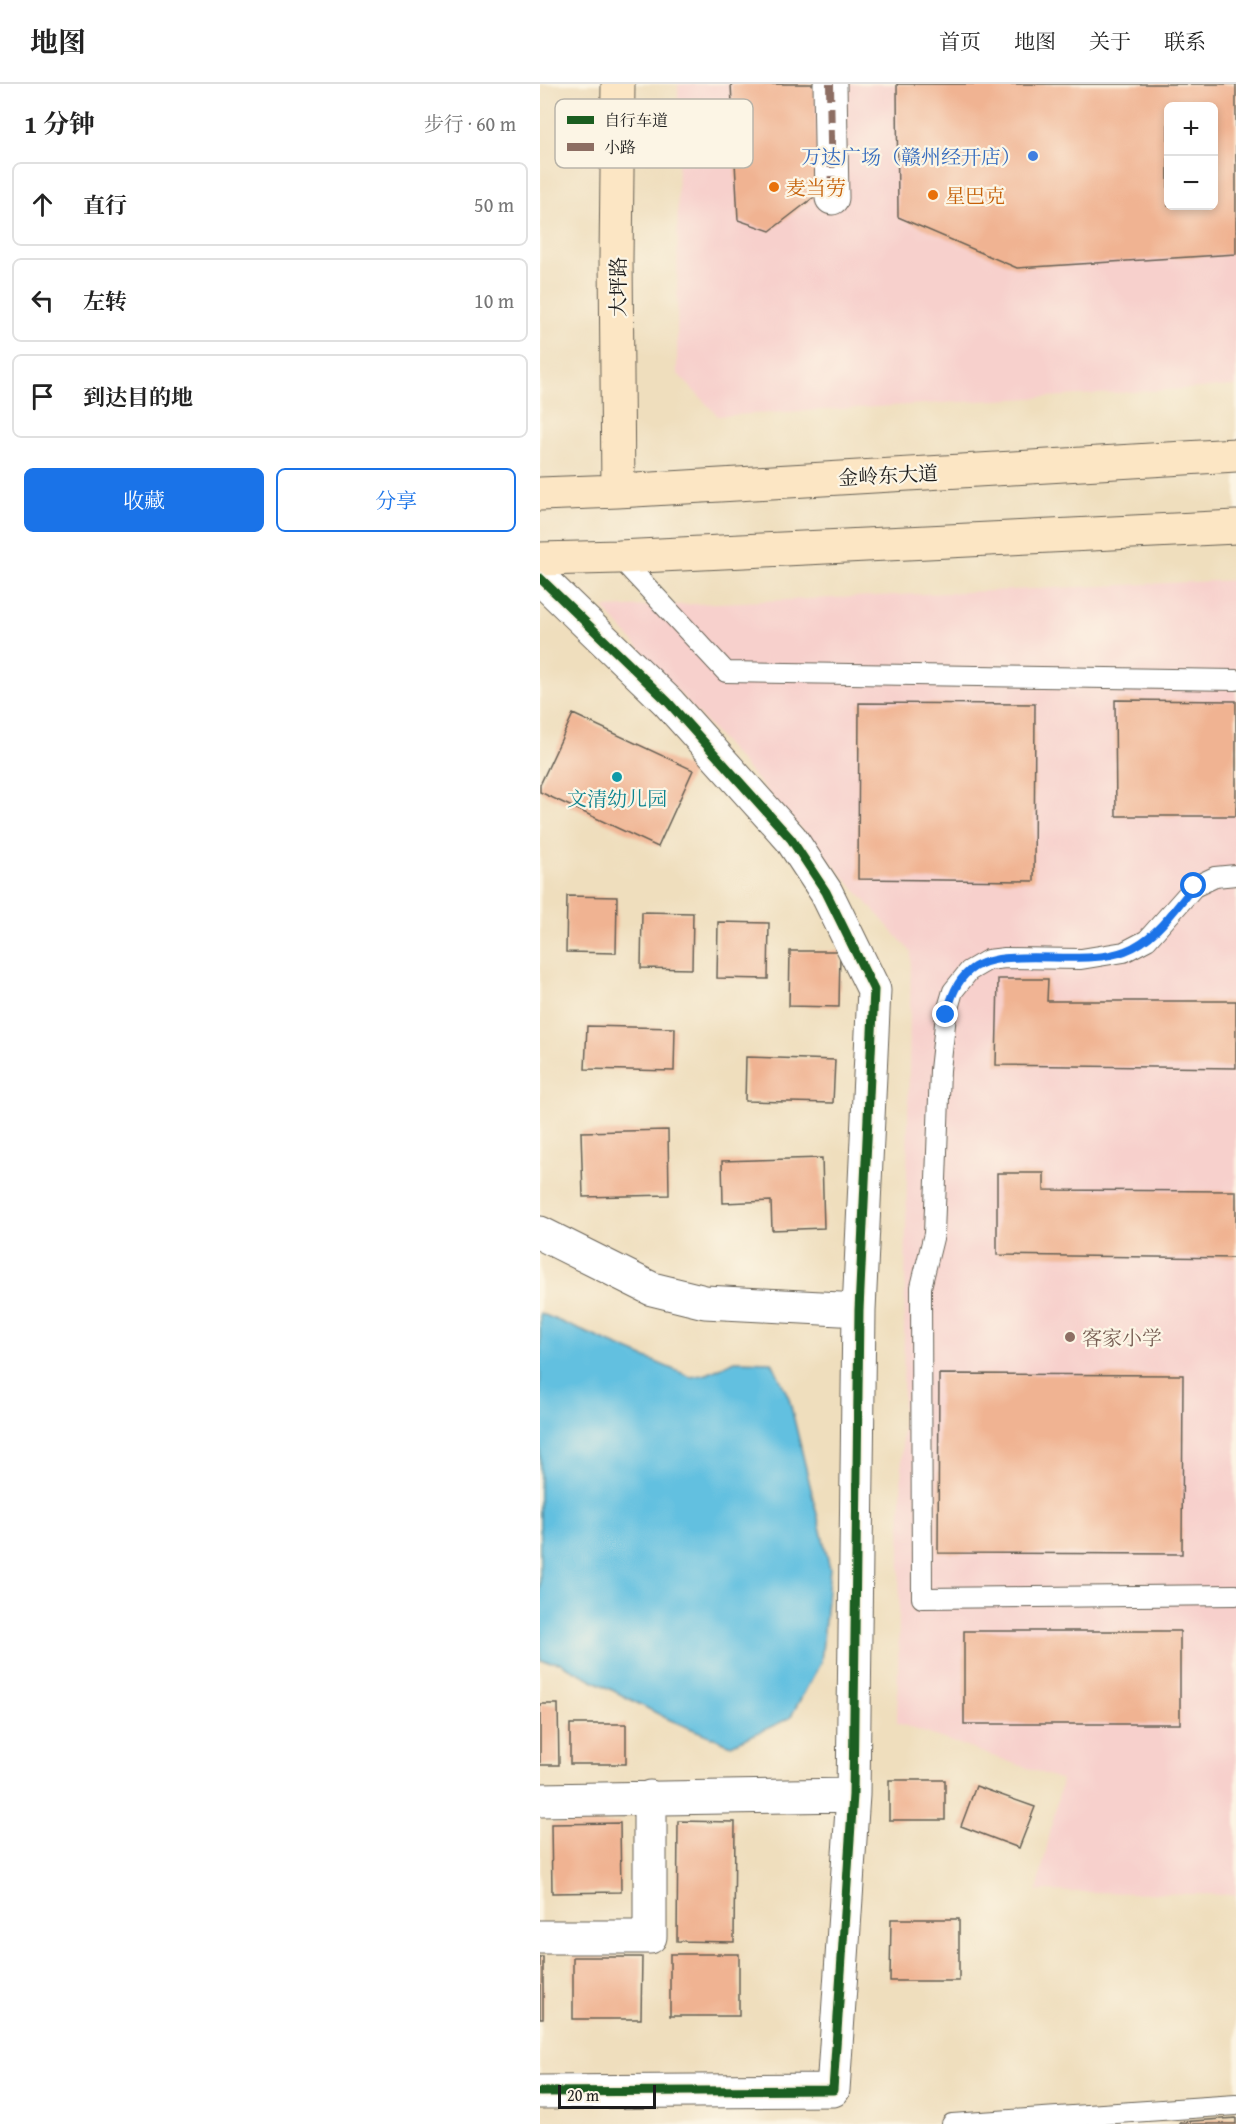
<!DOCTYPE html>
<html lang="zh">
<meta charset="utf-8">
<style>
body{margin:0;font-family:"Gentium Book Plus","Noto Serif SC",serif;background:#f6f6f6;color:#222}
.controls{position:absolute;right:18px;top:18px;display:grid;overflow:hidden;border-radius:9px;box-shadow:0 3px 9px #0003}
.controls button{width:54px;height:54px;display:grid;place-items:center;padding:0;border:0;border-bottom:2px solid #e0e0e0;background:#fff;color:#222;font:30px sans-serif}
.scale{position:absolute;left:18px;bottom:15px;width:98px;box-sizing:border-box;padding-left:6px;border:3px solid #1c1c1c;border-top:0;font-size:16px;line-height:21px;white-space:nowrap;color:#1c1c1c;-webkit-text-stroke:4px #fcf5e5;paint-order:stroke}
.stop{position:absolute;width:18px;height:18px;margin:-14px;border:4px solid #1a73e8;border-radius:50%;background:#fff}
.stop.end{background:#1a73e8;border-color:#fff;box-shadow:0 2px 6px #0008}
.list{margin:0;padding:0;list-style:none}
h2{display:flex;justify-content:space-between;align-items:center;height:78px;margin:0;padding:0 24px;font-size:26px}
h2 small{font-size:20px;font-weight:400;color:#767676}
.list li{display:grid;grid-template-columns:39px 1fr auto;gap:18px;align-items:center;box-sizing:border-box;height:84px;margin:0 12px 12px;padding:0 12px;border:2px solid #e0e0e0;border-radius:9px}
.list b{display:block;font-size:22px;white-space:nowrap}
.list em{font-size:20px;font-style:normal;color:#767676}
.actions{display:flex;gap:12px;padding:18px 24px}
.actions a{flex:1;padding:14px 0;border:2px solid #1a73e8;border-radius:9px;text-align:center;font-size:21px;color:#1a73e8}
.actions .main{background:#1a73e8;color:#fff}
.icon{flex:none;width:33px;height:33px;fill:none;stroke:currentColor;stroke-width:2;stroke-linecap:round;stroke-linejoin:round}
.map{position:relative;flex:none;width:696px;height:2040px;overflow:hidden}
header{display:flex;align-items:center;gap:36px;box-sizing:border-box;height:84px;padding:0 30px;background:#fff;border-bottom:2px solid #e0e0e0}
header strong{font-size:28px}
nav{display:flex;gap:33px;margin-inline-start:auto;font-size:21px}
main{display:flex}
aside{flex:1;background:#fff}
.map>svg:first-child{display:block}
</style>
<header>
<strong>地图</strong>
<nav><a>首页</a><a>地图</a><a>关于</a><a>联系</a></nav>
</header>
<main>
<aside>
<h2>1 分钟<small>步行 · 60 m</small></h2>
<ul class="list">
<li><svg class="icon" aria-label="ahead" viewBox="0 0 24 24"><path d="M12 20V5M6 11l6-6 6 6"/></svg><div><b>直行</b></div><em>50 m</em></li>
<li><svg class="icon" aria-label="left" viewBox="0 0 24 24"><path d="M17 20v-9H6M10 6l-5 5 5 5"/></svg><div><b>左转</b></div><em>10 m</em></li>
<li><svg class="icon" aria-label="arrive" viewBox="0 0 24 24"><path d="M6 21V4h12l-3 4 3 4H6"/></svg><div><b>到达目的地</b></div></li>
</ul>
<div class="actions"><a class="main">收藏</a><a>分享</a></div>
</aside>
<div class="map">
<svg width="696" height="2040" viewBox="0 0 696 2040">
<rect width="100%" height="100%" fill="#fcf5e5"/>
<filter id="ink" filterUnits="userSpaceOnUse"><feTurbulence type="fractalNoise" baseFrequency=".0167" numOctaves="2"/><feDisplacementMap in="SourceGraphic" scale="12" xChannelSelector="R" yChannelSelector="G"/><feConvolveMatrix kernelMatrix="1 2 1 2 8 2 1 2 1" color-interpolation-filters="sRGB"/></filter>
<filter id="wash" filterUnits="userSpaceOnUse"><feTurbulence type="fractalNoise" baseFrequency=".008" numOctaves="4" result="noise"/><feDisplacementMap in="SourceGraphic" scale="24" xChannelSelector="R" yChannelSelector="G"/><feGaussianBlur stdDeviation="1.35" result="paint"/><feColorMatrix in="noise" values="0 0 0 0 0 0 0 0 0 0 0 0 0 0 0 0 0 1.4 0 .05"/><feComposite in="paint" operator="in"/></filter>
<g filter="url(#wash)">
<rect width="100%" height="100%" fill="#efdebd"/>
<!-- built -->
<path fill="#f7d0cc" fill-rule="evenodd" d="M138,0h558v302l-518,30 -41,-43zM628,22h46v100h-46z
M696,496v1315l-199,-4 25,-111 -165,-57 14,-771 -308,-344z"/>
<!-- water -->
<path fill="#62c0e0" stroke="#3f6e7e" stroke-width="1.5" d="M0,1229l151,64 16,-3 28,-13 37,1 17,36 41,170 -9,94 -31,56 -59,27 -63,-26 -108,-56 -20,-3z"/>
<g id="blocks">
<!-- building -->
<path fill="#f0b392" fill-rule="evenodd" d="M191,0h84l3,110 -48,37 -32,-11z
M357,0h339v170l-219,14 -119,-51zM628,22h46v100h-46z
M575,616l121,1v115h-120z
M319,619l176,1 -1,177 -176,-2z
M33,630l120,56 -35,77 -118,-55v-7z
M27,812l50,1 -1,56 -50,-1z
M102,828l51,1 -1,56 -51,-1z
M178,838l51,1 -1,56 -51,-1z
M250,867h50l-1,56 -50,-1z
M458,895h50l-1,22h189v67l-240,-3z
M47,942l88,2 -1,43 -89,-2z
M206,973l89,3 -2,43 -88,-2z
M128,1046l1,65 -86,2 -2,-65z
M282,1074l2,70 -52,2 -1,-29 -48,2 -1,-42z
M457,1089h47v17l192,1v67l-239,-3z
M399,1290l244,1 -1,179 -244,-1z
M424,1547h216v93h-216z
M0,1620h18l1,61h-19z
M30,1640h56v40h-56z
M349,1696h56v40h-56z
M436,1702l59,21 -16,41 -58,-22z
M138,1737l57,1 -1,120 -57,-1z
M80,1739l1,69 -69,1 -1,-69z
M351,1835h68v62h-69z
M130,1870h69v62h-69z
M0,1873h3v62h-3z
M33,1873h69l-1,62h-68z
M696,2034v6h-56v-2z"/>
</g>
</g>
<g filter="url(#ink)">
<use href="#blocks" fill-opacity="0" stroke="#666054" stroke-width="1.5"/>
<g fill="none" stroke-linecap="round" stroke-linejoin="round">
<!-- lane casing -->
<g stroke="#666054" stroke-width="22">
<path id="lane" d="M79,473l107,115 510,8
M696,791l-21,2 -21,10 -47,53 -23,12 -43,7 -76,-1 -17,2 -19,11 -16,20 -7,24 -6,55 -6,164 -13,53 1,311 314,-3
M412,2040l284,-19"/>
</g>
<!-- street casing -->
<g stroke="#666054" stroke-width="35">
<path id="street" d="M290,0l2,114
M0,494l128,124 123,137 35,53 48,98 -15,320 -6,485 -20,295 -293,2
M0,1149l112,56 53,13 154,8
M0,1716l313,-5
M0,1853h110v-140"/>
</g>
<!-- secondary casing -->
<g stroke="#666054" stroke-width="35">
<path id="secondary" d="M78,0l-2,175 2,232
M0,410l78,-3 618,-36
M0,475l79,-2 617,-30"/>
</g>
<!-- lane -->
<use href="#lane" stroke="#fff" stroke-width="20"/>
<!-- street -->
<use href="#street" stroke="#fff" stroke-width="33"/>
<!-- secondary -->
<use href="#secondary" stroke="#fce6c4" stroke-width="33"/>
<!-- quiet -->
<path stroke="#8d6e63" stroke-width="8" stroke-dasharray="15 8" stroke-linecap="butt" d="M290,0l2,114"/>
<!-- cycleway casing -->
<g stroke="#fcf5e5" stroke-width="13">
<path id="cycleway" d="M0,494l128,124 123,137 35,53 48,98 -15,320 -6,485 -20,295 -293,2"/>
</g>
<!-- cycleway -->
<use href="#cycleway" stroke="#1b5e20" stroke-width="9"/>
</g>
</g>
<g fill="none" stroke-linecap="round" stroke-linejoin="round" filter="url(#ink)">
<!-- route -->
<path stroke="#1a73e8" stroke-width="8" d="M406,931c5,-16 9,-32 23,-44 31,-27 113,-3 156,-20 30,-11 49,-41 69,-65"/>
</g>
<!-- markers -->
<circle fill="#3f7fe0" stroke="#fcf5e5" stroke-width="2" cx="493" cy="72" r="6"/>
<g fill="#e8710a" stroke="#fcf5e5" stroke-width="2">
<circle cx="234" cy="103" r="6"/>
<circle cx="393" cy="111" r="6"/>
</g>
<circle fill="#0f9aa8" stroke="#fcf5e5" stroke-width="2" cx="77" cy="693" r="6"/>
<circle fill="#8d6e63" stroke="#fcf5e5" stroke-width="2" cx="530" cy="1253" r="6"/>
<g text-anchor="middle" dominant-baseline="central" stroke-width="4.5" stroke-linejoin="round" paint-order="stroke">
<!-- shop labels -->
<g font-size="20" fill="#366cbe" stroke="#fcf5e5" text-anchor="end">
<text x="481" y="72">万达广场（赣州经开店）</text>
</g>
<!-- food labels -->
<g font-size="20" fill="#c56008" stroke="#fcf5e5" text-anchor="start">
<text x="246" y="103">麦当劳</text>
<text x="405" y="111">星巴克</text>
</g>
<!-- street labels -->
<g font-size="20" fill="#1c1c1c" stroke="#fcf5e5">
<text transform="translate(77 203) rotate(-90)">大坪路</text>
<text transform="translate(348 391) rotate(-3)">金岭东大道</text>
</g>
<!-- culture labels -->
<g font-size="20" fill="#0d838f" stroke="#fcf5e5">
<text x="77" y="714">文清幼儿园</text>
</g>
<!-- education labels -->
<g font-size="20" fill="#785e54" stroke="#fcf5e5" text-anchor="start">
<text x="542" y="1253">客家小学</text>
</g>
</g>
<!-- legend -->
<rect x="15" y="15" width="198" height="69" rx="9" fill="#fcf5e5" stroke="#b9b4a9" stroke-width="1.5"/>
<rect x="27" y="32" width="27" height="8" fill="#1b5e20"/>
<rect x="27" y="59" width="27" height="8" fill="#8d6e63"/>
<g font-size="16" fill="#1c1c1c">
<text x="64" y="42">自行车道</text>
<text x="64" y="69">小路</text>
</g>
</svg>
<div class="controls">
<button>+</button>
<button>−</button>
</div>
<div class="scale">20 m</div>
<div class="stop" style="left:654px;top:802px"></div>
<div class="stop end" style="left:406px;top:931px"></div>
</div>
</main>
